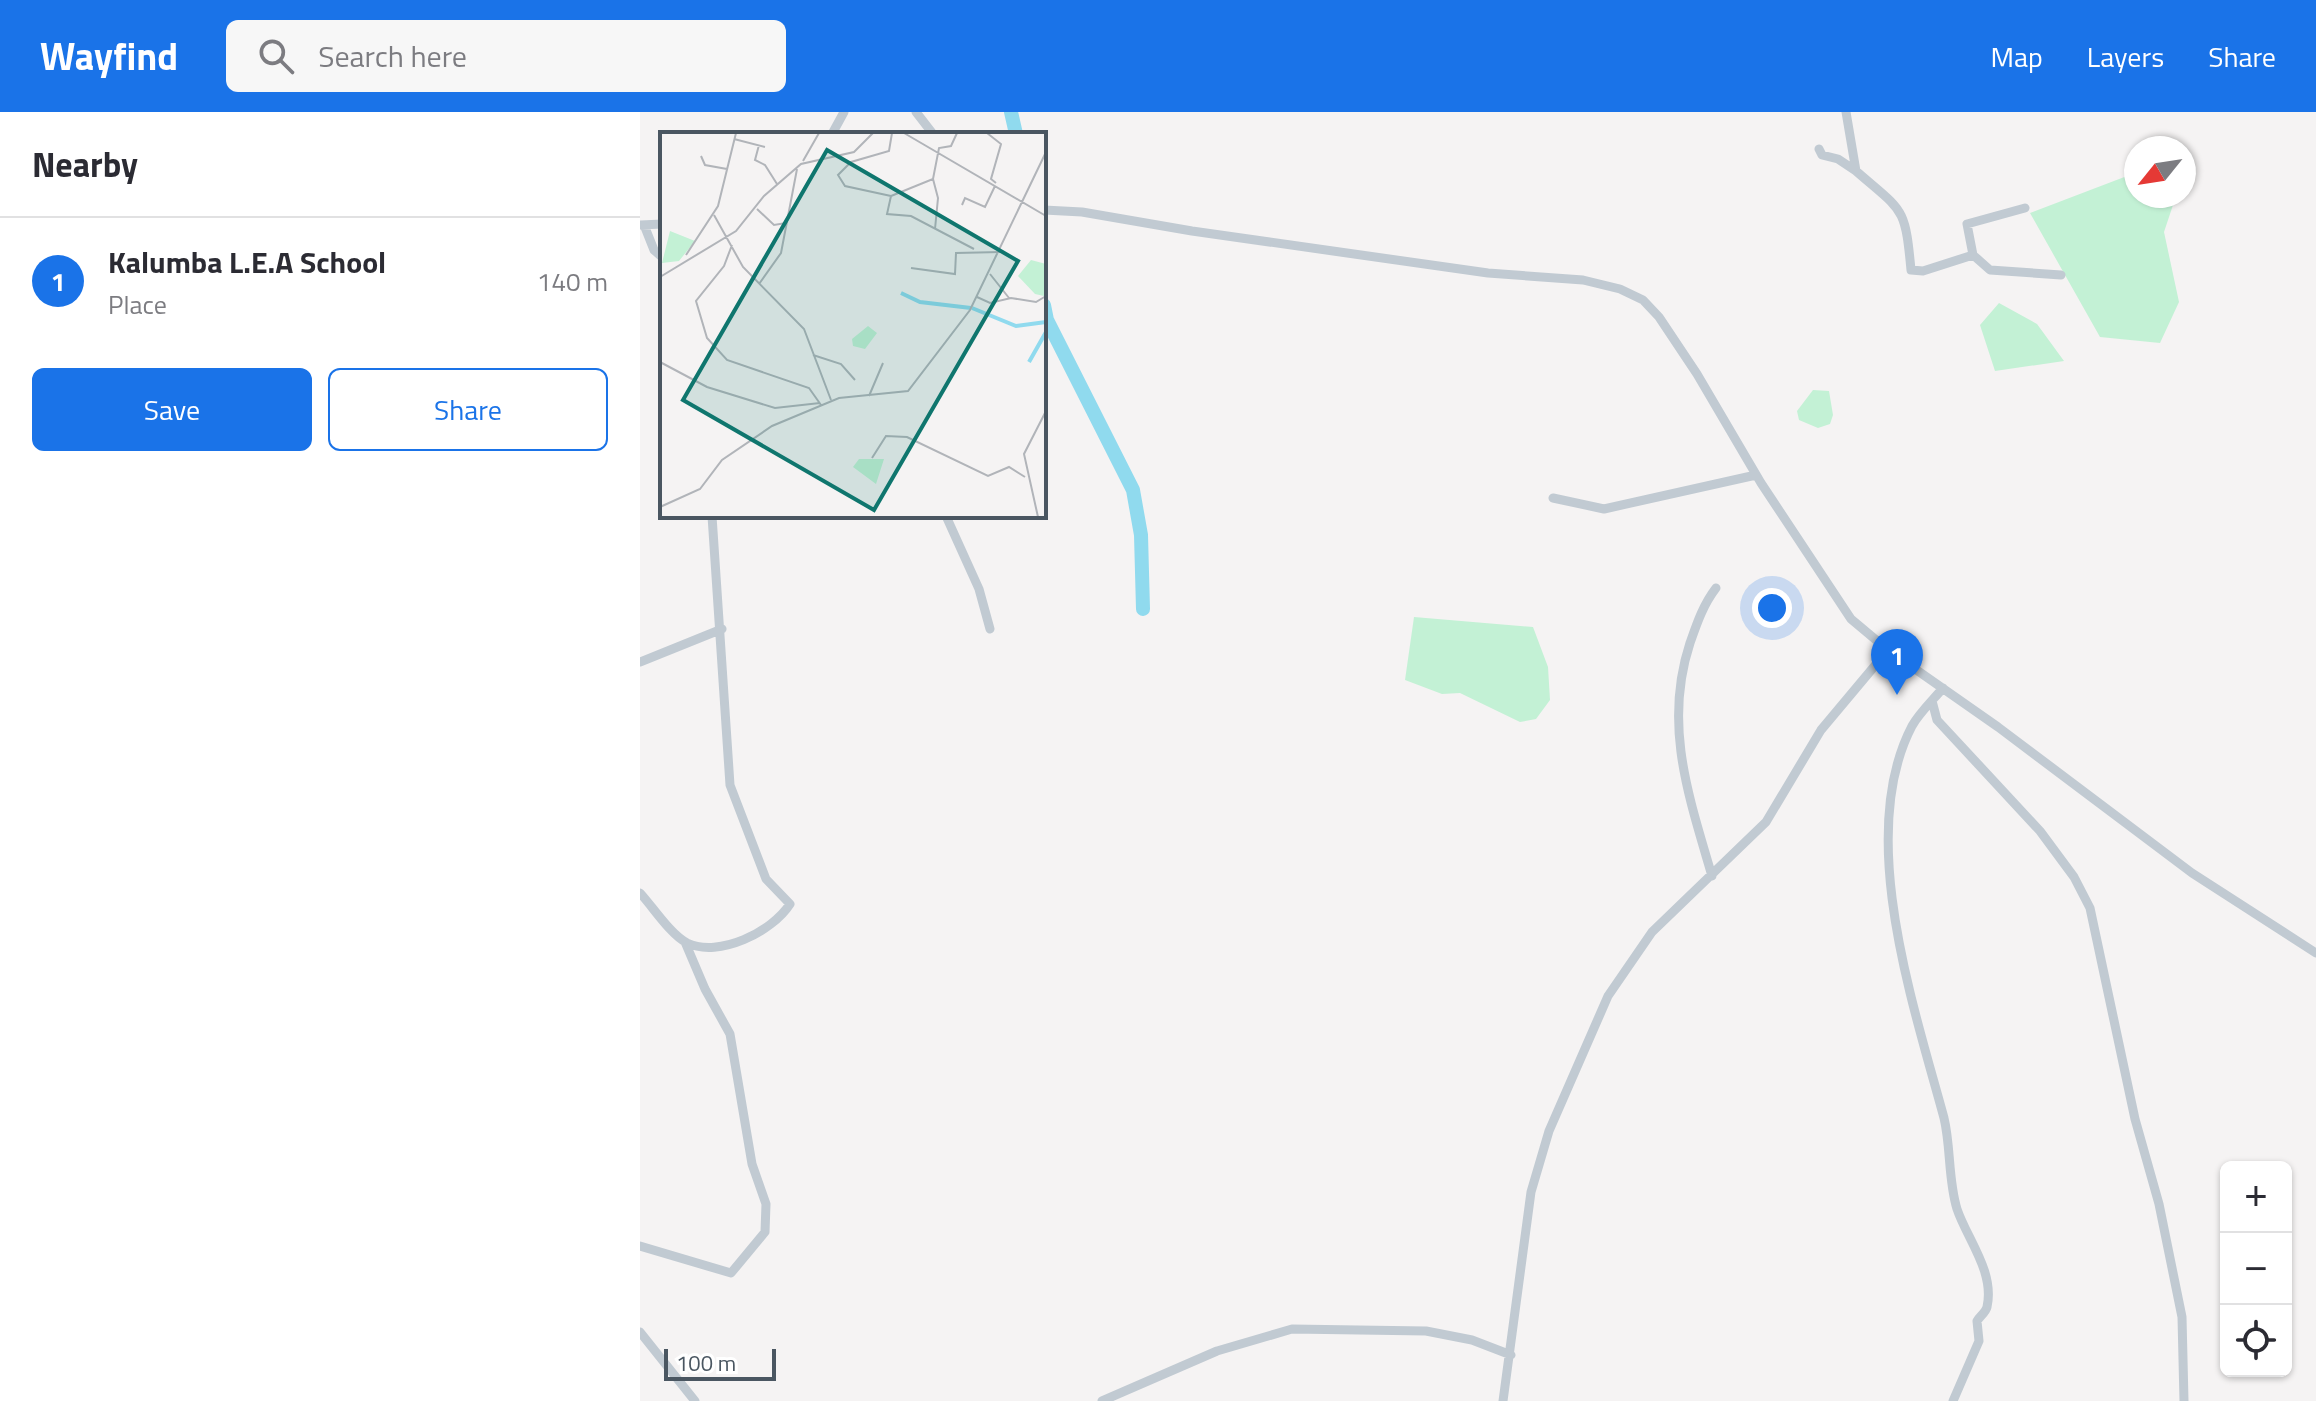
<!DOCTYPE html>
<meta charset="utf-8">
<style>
body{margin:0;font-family:"Titillium Web",sans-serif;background:#f7f7f7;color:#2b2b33}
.controls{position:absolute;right:24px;bottom:24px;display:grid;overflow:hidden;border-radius:12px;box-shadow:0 2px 6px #0004}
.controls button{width:72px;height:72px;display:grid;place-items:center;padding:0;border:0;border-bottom:2px solid #e1e1e2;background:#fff;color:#2b2b33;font:40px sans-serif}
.compass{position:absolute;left:1484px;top:24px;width:72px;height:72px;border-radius:50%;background:#fff;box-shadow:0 2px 6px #0004;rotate:240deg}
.scale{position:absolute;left:24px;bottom:20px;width:112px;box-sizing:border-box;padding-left:8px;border:4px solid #4a5661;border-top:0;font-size:22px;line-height:28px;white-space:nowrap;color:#4a5661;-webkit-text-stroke:6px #fff;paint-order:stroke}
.you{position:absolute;left:1132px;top:496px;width:28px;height:28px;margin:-20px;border:6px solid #fff;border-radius:50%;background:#1a73e8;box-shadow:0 0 0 12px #1a73e833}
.badge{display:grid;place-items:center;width:52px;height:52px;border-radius:50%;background:#1a73e8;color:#fff;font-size:26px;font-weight:700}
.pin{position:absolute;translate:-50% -66px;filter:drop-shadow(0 2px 4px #0008)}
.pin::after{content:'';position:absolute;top:42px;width:28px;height:24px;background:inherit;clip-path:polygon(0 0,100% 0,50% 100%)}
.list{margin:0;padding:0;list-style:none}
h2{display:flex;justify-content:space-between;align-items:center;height:104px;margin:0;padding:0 32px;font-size:34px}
h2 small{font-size:26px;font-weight:400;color:#7c7c81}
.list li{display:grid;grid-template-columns:52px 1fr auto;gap:24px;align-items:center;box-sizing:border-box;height:128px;padding:0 32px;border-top:2px solid #e1e1e2}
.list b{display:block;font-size:30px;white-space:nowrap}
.list p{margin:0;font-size:26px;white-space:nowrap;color:#7c7c81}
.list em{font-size:26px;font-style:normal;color:#7c7c81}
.actions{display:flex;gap:16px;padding:24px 32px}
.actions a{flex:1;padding:18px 0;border:2px solid #1a73e8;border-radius:12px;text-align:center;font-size:28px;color:#1a73e8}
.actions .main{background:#1a73e8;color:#fff}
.icon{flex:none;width:44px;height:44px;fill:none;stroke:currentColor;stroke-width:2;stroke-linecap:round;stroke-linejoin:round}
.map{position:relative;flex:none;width:1676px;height:1289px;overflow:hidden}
header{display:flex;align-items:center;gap:48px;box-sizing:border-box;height:112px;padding:0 40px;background:#1a73e8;color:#fff}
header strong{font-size:38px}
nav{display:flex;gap:44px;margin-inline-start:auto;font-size:28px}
.search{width:560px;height:72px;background:#f7f7f7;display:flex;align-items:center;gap:20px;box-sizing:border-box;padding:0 28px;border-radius:12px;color:#7c7c81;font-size:30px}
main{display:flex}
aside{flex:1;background:#fff}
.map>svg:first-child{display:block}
</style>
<header>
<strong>Wayfind</strong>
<div class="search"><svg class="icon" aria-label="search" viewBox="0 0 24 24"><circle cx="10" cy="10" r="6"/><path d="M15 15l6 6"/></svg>Search here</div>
<nav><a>Map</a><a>Layers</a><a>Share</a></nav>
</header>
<main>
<aside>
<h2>Nearby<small></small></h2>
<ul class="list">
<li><span class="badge">1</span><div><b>Kalumba L.E.A School</b><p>Place</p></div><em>140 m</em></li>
</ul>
<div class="actions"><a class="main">Save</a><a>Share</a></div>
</aside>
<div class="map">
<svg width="1676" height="1289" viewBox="0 0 1676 1289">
<rect width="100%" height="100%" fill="#f5f3f3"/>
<!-- green -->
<path fill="#c3f1d5" d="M1487,64h9v20h40l-12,36 15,70 -19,41 -60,-6 -70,-124z
M1359,191l38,21 27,37 -69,10 -15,-46z
M1173,278l16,1 4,24 -3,9 -12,4 -19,-8 -2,-9z
M774,505l119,10 15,40 2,33 -14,19 -16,3 -60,-29 -18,1 -37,-14z"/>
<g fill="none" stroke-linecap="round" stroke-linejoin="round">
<!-- river -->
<path stroke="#90daee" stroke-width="14" d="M371,0l5,22
M404,193l3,15 86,170 8,45 2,74"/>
<!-- street -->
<path stroke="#c1cad2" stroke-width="9" d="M276,0l17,22
M1206,0l10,59c47,41 49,34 55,99l12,1 50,-16 17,15 71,5
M192,22l12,-22
M1179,37l3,6 16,4 18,12
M404,98l38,2 110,19 296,42 95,7 37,9 23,11 16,17 38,57 64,109 90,136 37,31 110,77 194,146 124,80
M1,113l21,-1
M4,113l10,25 8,7
M1333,143l-6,-31 58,-16
M913,386l51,11 152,-34
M306,404l33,73 11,40
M0,550l82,-33
M1303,576c-10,12 -23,24 -31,38 -57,109 2,281 32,392 7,29 4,62 13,91 10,30 38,63 30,98 -1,5 -7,9 -10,14l2,20 -26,60
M1292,589l5,19 103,111 34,46 16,31 45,211 24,85 23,113 2,84
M1072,764c-23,-79 -49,-151 -22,-233 7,-20 13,-38 26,-55
M0,781c13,14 30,41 47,50 32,15 85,-11 103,-39l-24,-25 -36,-94 -18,-269
M0,1134l91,27 34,-41 1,-28 -14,-40 -22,-130 -25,-45 -20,-47
M0,1220l55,69
M462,1289l115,-50 75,-22 134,2 46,9 39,15
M863,1289l28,-209 18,-61 59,-135 44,-64 114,-110 55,-92 67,-80"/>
</g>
<!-- overview -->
<g transform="translate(20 20)">
<rect width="386" height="386" fill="#f5f3f3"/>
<path d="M10,99l25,10 -16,20 -17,2zM371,128l15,4 -2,32 -9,-2 -17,-18zM208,194l9,7 -12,16 -12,-3 -1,-7zM199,327h25l-8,25 -23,-17z" fill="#c3f1d5"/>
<path fill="none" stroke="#90daee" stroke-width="4" d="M241,161l19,9 51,6M312,176l44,18 30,-4M369,230l17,-30"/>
<path fill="none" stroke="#b1b4b9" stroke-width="2" d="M244,1l142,83M297,1l-6,13 -12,2 -6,31 -42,17 -4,18 24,2 63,33M327,1l14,11 -10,35 5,4M74,7l31,8M99,13l-4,15 10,5 12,19M41,24l4,9 22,4M143,29l16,-28M273,47l5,19 -3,31M231,64l-46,-10 -7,-11 13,-13 38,-11 3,-18M302,73l3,-7 20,9 10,-21M97,77l17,16 12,-2M54,83l29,52 61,62 27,71M72,113l-8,21 -28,35 11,37 20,22 82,28 12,17M26,123l32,-49 18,-73M251,136l44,6 1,-21 45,-1M330,142l19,24M0,145l76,-46 28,-35 37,-32 53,-12 19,-19M99,152l22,-31 16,-84M317,165l13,6 21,-5 25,4 10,-6M153,223l28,9 14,16M0,230l47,25 68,21 45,-5M209,264l14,-33M212,326l14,-22 21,1 81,39 21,-9 16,10M0,375l40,-18 22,-29 50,-34 67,-28 69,-7 62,-81 76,-158M378,385l-14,-63 22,-43"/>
<path fill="#0f766e" fill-opacity="0.15" stroke="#0f766e" stroke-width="4" d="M167,18l191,111 -144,249 -191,-110z"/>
<rect width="386" height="386" fill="none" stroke="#4a5661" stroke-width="4"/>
</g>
</svg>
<div class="controls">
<button>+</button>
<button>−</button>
<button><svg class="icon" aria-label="locate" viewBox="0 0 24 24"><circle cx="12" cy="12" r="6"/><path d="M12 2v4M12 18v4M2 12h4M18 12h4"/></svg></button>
</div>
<svg class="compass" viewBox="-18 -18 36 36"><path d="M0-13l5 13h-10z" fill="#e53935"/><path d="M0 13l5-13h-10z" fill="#7c7c81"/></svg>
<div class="scale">100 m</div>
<div class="you"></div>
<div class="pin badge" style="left:1257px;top:583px">1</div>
</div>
</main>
